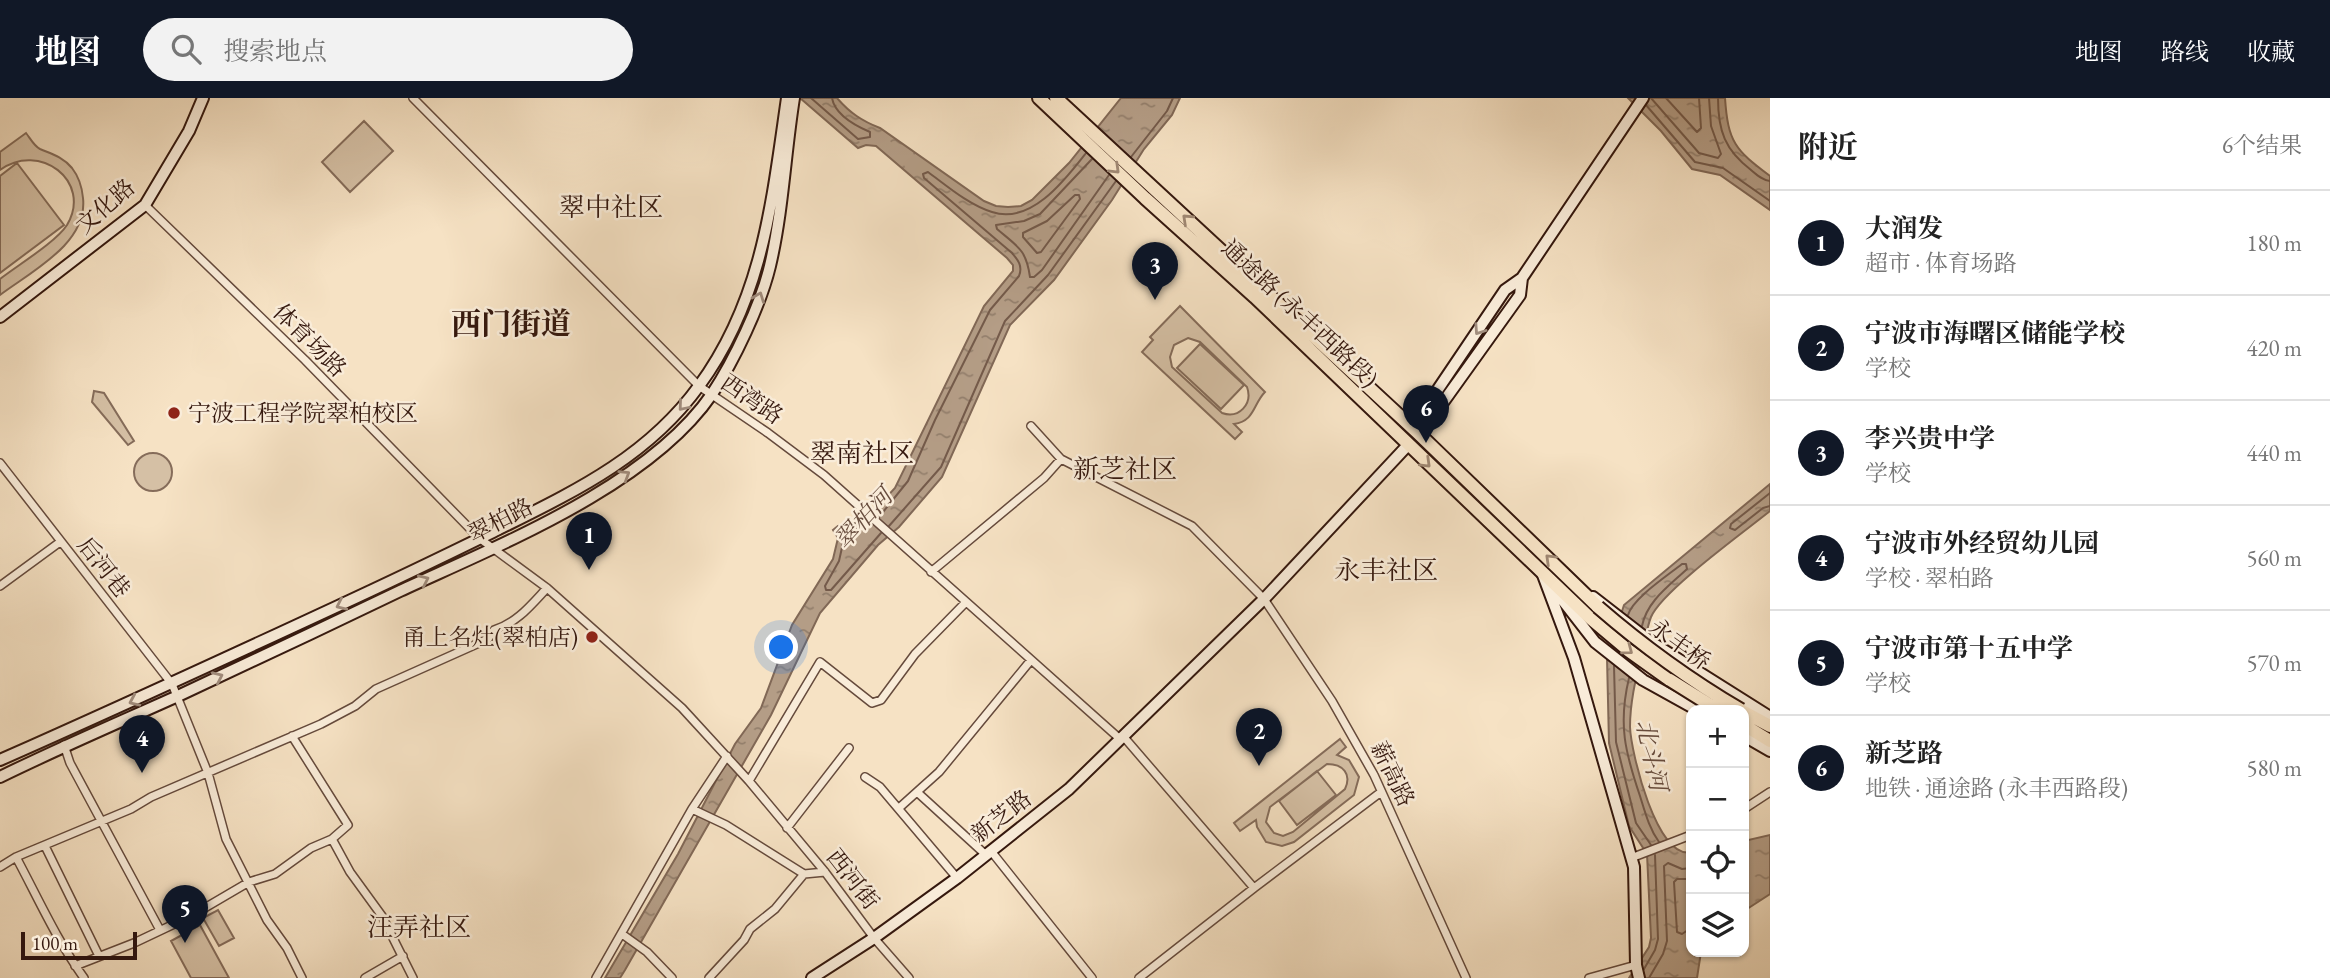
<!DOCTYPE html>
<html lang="zh">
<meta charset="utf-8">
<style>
body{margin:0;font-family:"EB Garamond","Noto Serif SC",serif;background:#f2f2f2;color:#222}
.controls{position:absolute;right:21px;bottom:21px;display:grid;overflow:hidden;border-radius:14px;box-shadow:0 2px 5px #0004}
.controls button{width:63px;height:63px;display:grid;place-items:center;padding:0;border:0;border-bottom:2px solid #e0e0e0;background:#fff;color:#222;font:35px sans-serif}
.scale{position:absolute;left:21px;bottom:18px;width:116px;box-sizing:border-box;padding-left:7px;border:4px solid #35180e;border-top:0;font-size:19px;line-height:24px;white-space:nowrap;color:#35180e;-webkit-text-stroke:5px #f9ecd9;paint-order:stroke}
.you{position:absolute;left:782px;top:550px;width:24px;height:24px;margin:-18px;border:5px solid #fff;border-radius:50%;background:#1a73e8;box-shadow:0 0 0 10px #1a73e833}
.badge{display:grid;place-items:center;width:46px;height:46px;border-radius:50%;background:#111827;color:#fff;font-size:23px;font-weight:700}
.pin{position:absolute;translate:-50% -58px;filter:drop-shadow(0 2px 4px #0008)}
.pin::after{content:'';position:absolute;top:37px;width:24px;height:21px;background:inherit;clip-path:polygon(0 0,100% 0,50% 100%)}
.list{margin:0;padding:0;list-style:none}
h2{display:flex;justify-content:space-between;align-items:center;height:91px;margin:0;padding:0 28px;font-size:30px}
h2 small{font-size:23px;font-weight:400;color:#767676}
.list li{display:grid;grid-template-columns:46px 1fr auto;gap:21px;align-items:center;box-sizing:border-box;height:105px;padding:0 28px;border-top:2px solid #e0e0e0}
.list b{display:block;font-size:26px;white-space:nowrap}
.list p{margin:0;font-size:23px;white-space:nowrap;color:#767676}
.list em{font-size:23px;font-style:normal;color:#767676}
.icon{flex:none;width:38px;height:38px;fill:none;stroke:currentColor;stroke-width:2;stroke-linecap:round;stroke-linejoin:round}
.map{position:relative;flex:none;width:1770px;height:880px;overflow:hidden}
header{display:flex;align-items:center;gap:42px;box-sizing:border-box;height:98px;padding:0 35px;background:#111827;color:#fff}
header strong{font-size:33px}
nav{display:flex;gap:38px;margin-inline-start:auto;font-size:24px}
.search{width:490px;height:63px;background:#f2f2f2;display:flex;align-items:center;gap:18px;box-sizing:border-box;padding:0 24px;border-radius:38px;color:#767676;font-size:26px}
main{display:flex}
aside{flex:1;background:#fff}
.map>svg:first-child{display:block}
</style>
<header>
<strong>地图</strong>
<div class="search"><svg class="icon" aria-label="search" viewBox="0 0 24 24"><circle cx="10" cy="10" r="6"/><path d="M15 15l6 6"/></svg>搜索地点</div>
<nav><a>地图</a><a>路线</a><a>收藏</a></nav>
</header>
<main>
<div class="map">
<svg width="1770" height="880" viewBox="0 0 1770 880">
<defs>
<pattern id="water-ripples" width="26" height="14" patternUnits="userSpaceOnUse" patternTransform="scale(1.75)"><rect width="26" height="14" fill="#b49d86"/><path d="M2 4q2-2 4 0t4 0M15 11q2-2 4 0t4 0" fill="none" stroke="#937f6c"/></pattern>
</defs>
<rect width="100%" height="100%" fill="#f6e2c4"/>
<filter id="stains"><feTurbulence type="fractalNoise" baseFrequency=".00286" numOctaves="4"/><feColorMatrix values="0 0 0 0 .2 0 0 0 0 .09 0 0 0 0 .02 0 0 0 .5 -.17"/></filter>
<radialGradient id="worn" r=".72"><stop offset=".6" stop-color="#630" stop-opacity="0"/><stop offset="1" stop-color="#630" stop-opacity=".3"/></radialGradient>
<!-- grass -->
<path fill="#d5c0a5" stroke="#856c5a" stroke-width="2" fill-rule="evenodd" d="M364,23l29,30 -43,41 -28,-30z
M26,35c4,5 8,13 14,16 12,5 23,8 32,19 7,9 10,19 11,30 5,45 -51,73 -83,97v-16c18,-14 56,-37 67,-54 26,-44 -28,-84 -67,-55v-18z
M17,65l47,62 -64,48v-97z
M1180,208l85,86c-12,12 -10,29 -31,32l8,8 -7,7 -93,-87 11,-12 -3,-3zM1188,240l12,4 47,45c6,17 -8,32 -25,26l-50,-46 -2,-10 4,-12z
M1200,246l44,41 -23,24 -44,-41z
M94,293l10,2 30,48 -6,4 -36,-43z
M134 374a19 19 0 1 1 38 0a19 19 0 1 1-38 0Z
M1340,641l6,8 -9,8 12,5 10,17 -5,18 -60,47 -12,4 -16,-4 -9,-15 -1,-7 -16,11 -6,-8zM1327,666c16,0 25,10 18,25l-52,43 -10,4 -9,-3 -8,-11 4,-15z
M1317,673l19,24 -39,30 -18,-24z
M218,812l16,28 -15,8 -16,-28z
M200,827l29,53h-38l-20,-37z"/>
<!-- water -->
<path fill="url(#water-ripples)" stroke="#816856" stroke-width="2" d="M800,0h37c13,15 25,23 43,30l104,73 12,5 12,1 13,-1 11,-6 37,-37 52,-65h59l-8,17 -28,34 -32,51 -58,80 -44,45 -68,152 -43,50 -21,18 -58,68 -49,102 -146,255 -5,8h-15l73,-124 57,-110 26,-36 31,-83 41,-66 5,-21 -5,-8 5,-4 17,-3 16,-9 24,-26 89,-182 29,-35v-6l-6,-7 -131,-112 -10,-1 -8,3z
M1628,0h97c3,44 10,52 45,78v34l-50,-35 -28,-6 -31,-38z
M1770,386v27c-26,21 -108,80 -119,106 -4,10 -5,21 -8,31 -6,26 -13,52 -13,79 1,26 27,133 61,125v100h10l-4,26h-68l20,-31 2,-9 -4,-84 -18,-28 -20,-83 -2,-85 17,-53z
M1770,737v59l-26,17v-70z"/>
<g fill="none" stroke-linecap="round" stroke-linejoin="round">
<!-- shore -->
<path stroke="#745a4a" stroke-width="2" d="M811,0l47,41 12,-2v-5c-14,-6 -35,-17 -38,-34
M1651,0l48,55 19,5 3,-4 -10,-28 -2,-28
M1666,0l31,34 4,-4 -2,-30
M1718,0c0,33 7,52 33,72 6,5 11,10 19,11
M1646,7l49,57 28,6 47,33
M1131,59l36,-46 6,-13
M1092,61l-52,55 -16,7 -28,4 1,4c21,18 29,20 33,48h4l8,-7 67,-95
M1075,97h4l1,4 -39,53 -4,1 -14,-16v-4l24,-12z
M1770,395l-39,31 -1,4 5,2 28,-22 7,-2
M879,419l29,-36 27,-61 55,-110 29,-34c4,-10 -1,-16 -7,-23l-88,-75 -1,-4 5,-2c19,14 41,33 64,40 39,13 73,-32 94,-59
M870,425l-25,11 -6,27 -14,25 1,4h5l50,-57
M889,428l52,-59 64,-146 43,-46 68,-94
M1628,517c5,-17 39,-39 54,-51h4l1,5c-18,17 -40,32 -45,57
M1614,568l2,76 20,81 15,22
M1629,580c-11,46 -4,74 11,118 5,16 9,32 19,46
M1691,781h-14l-3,3 3,50 5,2 9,-6
M1644,871l11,-19 3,-11 -3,-84
M1649,880l14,-24 4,-13 -3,-75 4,-3 14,6 9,-1"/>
<!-- street casing -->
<g stroke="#654a3c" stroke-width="10">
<path id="street" d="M413,0l286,288 69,47 56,42 296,264
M145,107l160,155 174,178 68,50 135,120 67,73 76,91 49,66 35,40
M1031,328l30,33 131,67 72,73 68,102 42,74 92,203
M0,365l172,221 36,89 18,66 41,81 20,28 15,30
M931,474l113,-94 17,-19
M0,488l60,-44
M292,638l56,89 -16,14 18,33 32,44 31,62
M1123,638l131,152 127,-96
M64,647l6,18 90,167
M865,679l15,10 77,91
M749,683l71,-119 52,41 9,-3 34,-46 51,-52
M917,694l69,63
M899,710l40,-36 92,-112
M692,711l34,16 78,49 21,-2
M1744,711l26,-17
M787,730l62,-80
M45,748l54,110
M991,753l101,127
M16,759c22,41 40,82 68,121
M1631,760l60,-23
M0,769l16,-10 115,-48 20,-12 170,-73 34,-18 21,-17 112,-50 6,-9c23,-7 37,-25 53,-42
M622,836l25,18 25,26
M75,868l59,-23 57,-27 58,-34 26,-8 36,-26 21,-9
M365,880l38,-22
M596,880l96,-169 35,-53
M709,880l35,-38 6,-11 25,-20 29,-35
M1139,880l115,-90
M1589,880l47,-13"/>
</g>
<!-- secondary casing -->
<g stroke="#35180e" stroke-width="14">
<path id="secondary" d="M0,219l145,-112 44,-74 14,-33
M1418,335l2,-17 85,-126 17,-12 121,-180
M1418,335l11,-11 91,-127 2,-17
M1543,477l31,83 60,209 2,98 3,13
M1553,490l42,54 48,38 54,30
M1593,499l58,45 119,75
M1744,638l26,15
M0,662c113,-50 226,-102 338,-154 52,-24 104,-49 155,-74 78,-39 153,-73 206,-146 64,-87 73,-185 88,-288
M0,679c59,-29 120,-55 180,-82 73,-34 147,-69 220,-104 99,-46 249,-105 312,-197 22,-33 49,-90 58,-128 13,-55 15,-112 24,-168
M812,880l62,-40 83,-60 112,-89 195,-190 144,-154"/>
</g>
<!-- primary casing -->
<g stroke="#35180e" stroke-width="16">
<path id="primary" d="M1039,0l106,100 110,99 335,321 38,32 42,30
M1056,0l362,335 180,174
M1744,614l26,14
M1744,627l26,16"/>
</g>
<!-- street -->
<use href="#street" stroke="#f9ecd9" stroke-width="7"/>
<!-- secondary -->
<use href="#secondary" stroke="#f9ecd9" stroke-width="10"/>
<!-- primary -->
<use href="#primary" stroke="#f6e2c4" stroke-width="12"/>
<!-- primary-bridge casing -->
<g stroke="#35180e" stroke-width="16" stroke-linecap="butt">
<path id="primary-bridge" d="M1598,509c45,39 92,73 143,103
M1670,582l48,30"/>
</g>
<!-- primary-bridge -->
<use href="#primary-bridge" stroke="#f6e2c4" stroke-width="12"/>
</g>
<!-- one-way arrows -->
<defs><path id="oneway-chevron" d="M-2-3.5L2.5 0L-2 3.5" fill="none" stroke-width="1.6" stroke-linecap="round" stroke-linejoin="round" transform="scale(1.75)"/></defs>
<g stroke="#9f8772">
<use href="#oneway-chevron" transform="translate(1115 71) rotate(44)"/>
<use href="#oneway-chevron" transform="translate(1187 121) rotate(-137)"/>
<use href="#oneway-chevron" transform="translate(1426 365) rotate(44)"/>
<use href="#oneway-chevron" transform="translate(1550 461) rotate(-136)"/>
<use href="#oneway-chevron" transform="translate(1628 552) rotate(37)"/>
</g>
<g stroke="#a18d7e">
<use href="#oneway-chevron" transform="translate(759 199) rotate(-69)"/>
<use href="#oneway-chevron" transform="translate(1479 232) rotate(124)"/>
<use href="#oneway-chevron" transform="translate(683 308) rotate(130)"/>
<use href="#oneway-chevron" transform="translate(625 377) rotate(-32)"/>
<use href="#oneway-chevron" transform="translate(424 482) rotate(-25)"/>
<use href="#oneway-chevron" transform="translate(341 507) rotate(155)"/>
<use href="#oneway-chevron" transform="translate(218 579) rotate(-25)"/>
<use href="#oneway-chevron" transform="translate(134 603) rotate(156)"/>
</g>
<!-- markers -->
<g fill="#8f2418" stroke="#f9ecd9" stroke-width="2.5">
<circle cx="174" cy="315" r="7"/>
<circle cx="592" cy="539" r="7"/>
</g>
<g text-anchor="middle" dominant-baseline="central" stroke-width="5" stroke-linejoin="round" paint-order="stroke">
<!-- street labels -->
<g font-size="23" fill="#35180e" stroke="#f9ecd9">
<text transform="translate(105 108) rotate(-41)">文化路</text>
<text transform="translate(1300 215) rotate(43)">通途路 (永丰西路段)</text>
<text transform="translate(310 242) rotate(45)">体育场路</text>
<text transform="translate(752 301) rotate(34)">西湾路</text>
<text transform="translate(500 422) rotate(-27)">翠柏路</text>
<text transform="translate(104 469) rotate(52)">后河巷</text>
<text transform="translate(1680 546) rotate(36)">永丰桥</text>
<text transform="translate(1393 676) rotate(64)">薪高路</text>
<text transform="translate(1001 718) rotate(-38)">新芝路</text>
<text transform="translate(853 781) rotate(52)">西河街</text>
</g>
<!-- poi labels -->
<g font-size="23" fill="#35180e" stroke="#f9ecd9" text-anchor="start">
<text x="188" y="315">宁波工程学院翠柏校区</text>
<text x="578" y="539" text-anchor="end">甬上名灶(翠柏店)</text>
</g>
<!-- water labels -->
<g font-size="24" font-style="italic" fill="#684d3e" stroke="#f9ecd9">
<text transform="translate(863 420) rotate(-47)">翠柏河</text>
<text transform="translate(1652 657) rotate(78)">北斗河</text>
</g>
<!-- quarter labels -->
<g font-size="26" fill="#35180e" stroke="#f9ecd9">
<text x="611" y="109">翠中社区</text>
<text x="862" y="355">翠南社区</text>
<text x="1125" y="371">新芝社区</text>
<text x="1386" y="472">永丰社区</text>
<text x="419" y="829">汪弄社区</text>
</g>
<!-- district labels -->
<g font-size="30" font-weight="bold" fill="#35180e" stroke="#f9ecd9">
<text x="511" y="225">西门街道</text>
</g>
</g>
<rect width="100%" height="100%" filter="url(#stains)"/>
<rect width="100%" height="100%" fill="url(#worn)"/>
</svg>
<div class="controls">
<button>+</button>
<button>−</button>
<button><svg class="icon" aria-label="locate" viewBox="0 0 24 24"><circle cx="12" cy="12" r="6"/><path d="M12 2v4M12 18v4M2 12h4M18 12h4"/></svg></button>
<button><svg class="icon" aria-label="layers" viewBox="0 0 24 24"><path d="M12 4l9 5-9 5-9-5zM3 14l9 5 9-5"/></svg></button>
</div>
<div class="scale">100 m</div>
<div class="you"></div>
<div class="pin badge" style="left:589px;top:472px">1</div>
<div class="pin badge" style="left:1259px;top:668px">2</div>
<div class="pin badge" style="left:1155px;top:202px">3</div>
<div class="pin badge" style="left:142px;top:675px">4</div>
<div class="pin badge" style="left:185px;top:845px">5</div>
<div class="pin badge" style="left:1426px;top:345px">6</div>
</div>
<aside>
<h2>附近<small>6个结果</small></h2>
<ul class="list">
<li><span class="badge">1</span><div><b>大润发</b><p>超市 · 体育场路</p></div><em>180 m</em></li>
<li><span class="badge">2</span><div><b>宁波市海曙区储能学校</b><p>学校</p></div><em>420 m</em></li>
<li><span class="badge">3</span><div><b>李兴贵中学</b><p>学校</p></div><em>440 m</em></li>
<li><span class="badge">4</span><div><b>宁波市外经贸幼儿园</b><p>学校 · 翠柏路</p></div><em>560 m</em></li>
<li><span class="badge">5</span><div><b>宁波市第十五中学</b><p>学校</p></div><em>570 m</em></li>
<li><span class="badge">6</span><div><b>新芝路</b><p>地铁 · 通途路 (永丰西路段)</p></div><em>580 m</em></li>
</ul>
</aside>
</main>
